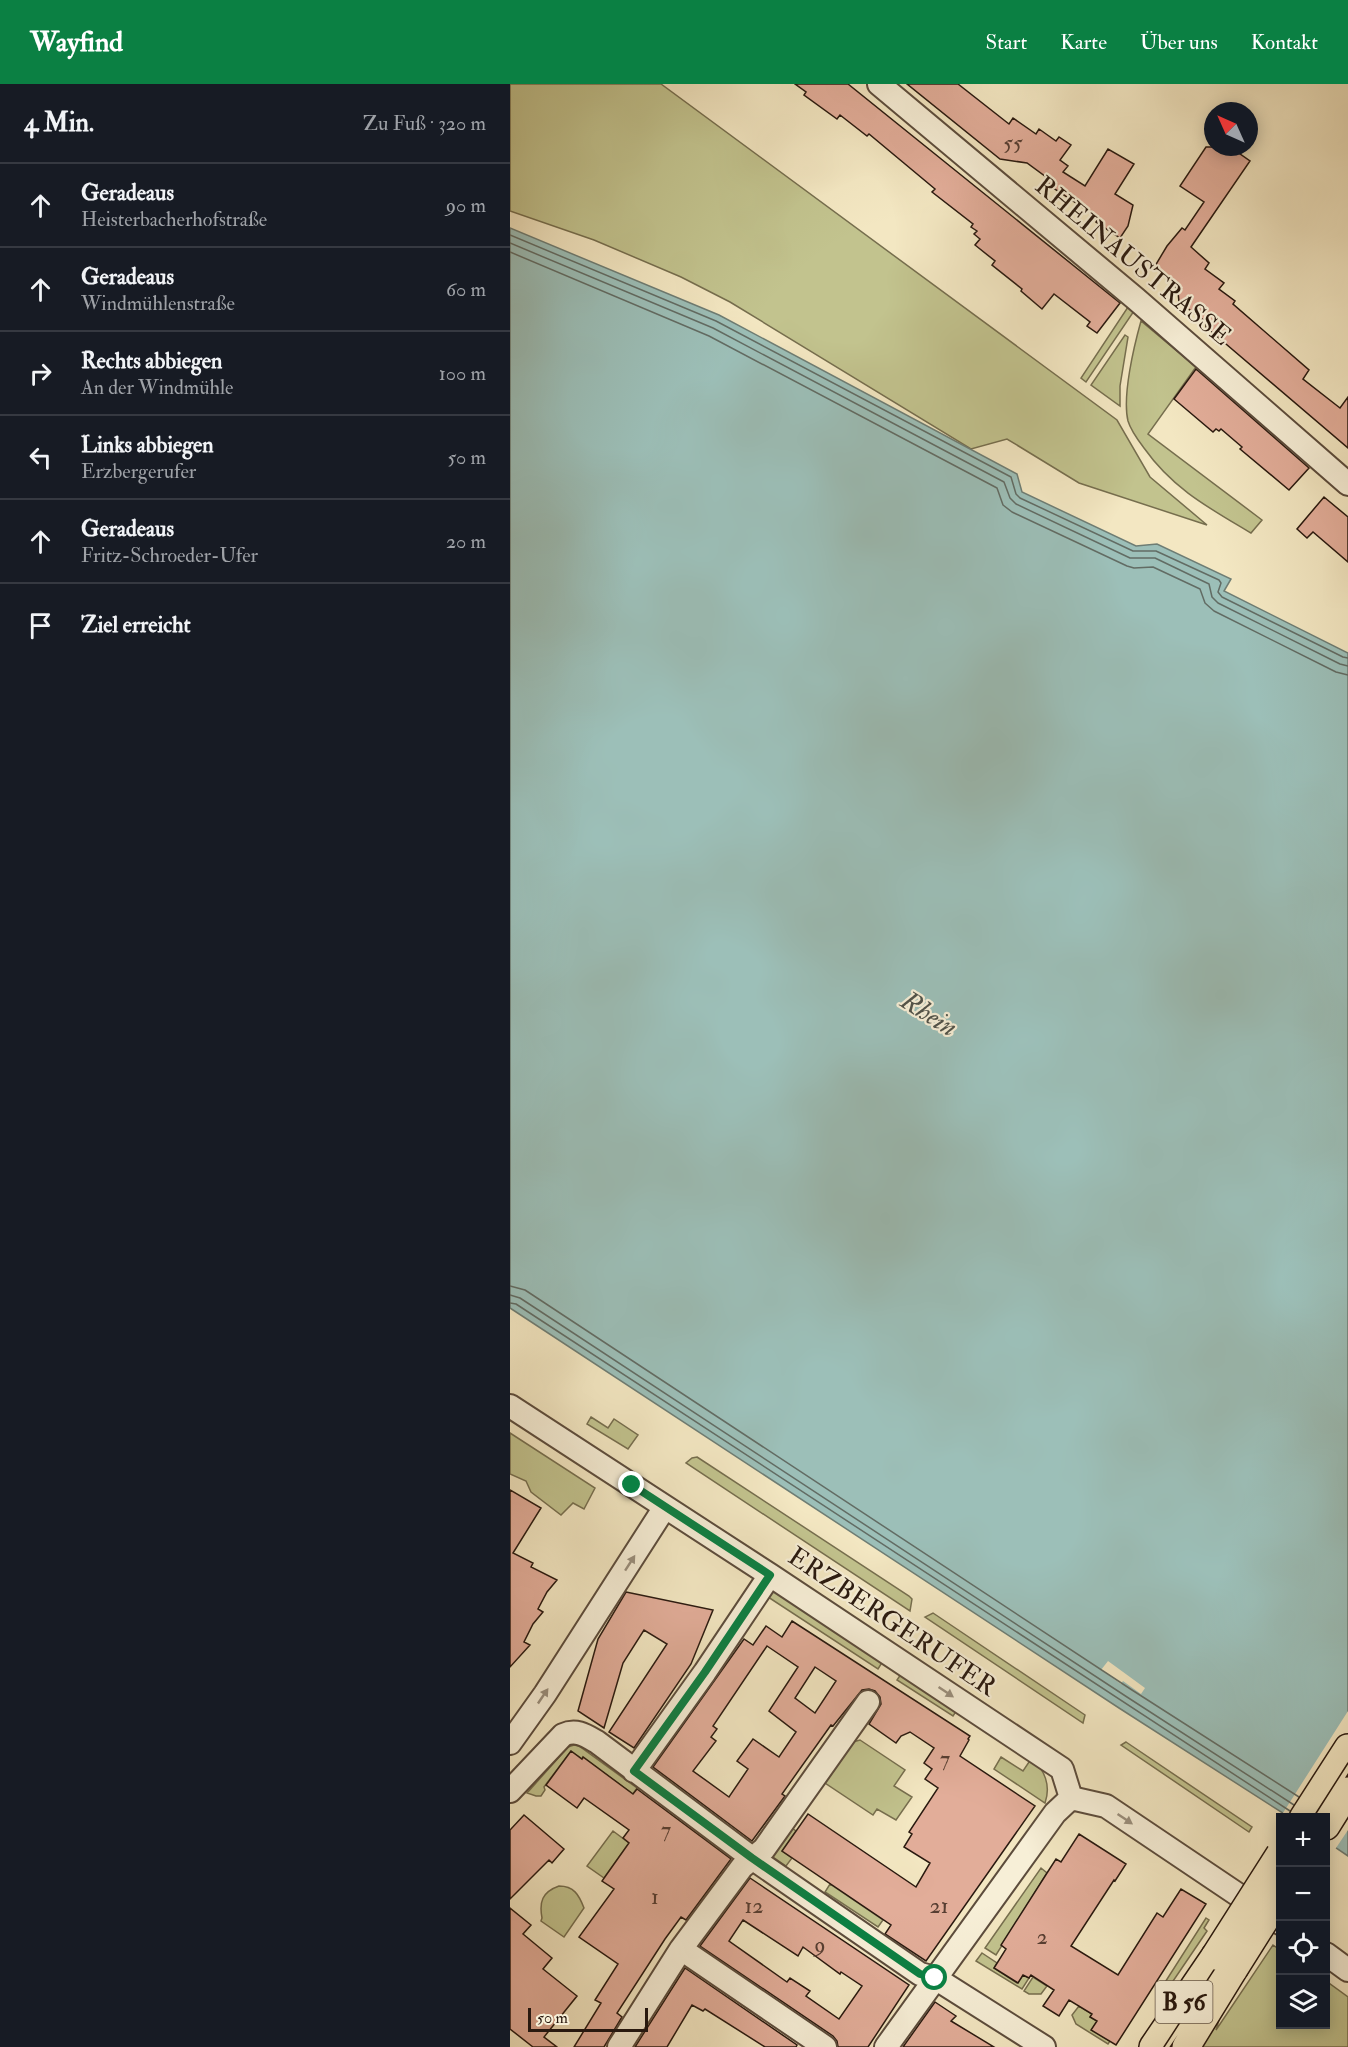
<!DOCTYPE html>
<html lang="de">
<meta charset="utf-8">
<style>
body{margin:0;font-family:"IM FELL Double Pica",serif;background:#242831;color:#f1f3f6}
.controls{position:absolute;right:18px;bottom:18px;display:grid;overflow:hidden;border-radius:0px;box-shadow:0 3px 15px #0003}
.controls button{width:54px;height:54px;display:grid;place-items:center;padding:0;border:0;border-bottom:2px solid #363941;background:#171b24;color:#f1f3f6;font:30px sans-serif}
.compass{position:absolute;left:694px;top:18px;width:54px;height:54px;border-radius:50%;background:#171b24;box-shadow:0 3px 15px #0003;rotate:315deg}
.scale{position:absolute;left:18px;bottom:15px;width:120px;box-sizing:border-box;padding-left:6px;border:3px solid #29190f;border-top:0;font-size:16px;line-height:21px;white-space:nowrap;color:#29190f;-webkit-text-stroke:4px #f7efd7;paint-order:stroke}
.stop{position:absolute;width:18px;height:18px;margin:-14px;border:4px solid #0b8043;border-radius:50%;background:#fff}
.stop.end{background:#0b8043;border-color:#fff;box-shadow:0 2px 6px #0008}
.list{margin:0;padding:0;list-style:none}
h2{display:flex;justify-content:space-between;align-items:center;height:78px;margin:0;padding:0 24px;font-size:26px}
h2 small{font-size:20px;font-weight:400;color:#9ea1a6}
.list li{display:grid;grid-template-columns:39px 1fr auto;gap:18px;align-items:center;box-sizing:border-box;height:84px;padding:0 24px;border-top:2px solid #363941}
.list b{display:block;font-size:22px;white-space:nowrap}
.list p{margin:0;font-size:20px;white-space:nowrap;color:#9ea1a6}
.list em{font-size:20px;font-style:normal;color:#9ea1a6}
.icon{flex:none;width:33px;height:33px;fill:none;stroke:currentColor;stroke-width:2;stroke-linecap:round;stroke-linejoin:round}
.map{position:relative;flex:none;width:838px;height:1963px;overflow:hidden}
header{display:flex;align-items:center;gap:36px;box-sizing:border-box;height:84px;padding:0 30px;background:#0b8043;color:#fff}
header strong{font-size:28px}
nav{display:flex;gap:33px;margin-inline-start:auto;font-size:21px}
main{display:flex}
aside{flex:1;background:#171b24}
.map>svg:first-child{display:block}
</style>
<header>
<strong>Wayfind</strong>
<nav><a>Start</a><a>Karte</a><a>Über uns</a><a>Kontakt</a></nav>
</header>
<main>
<aside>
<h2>4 Min.<small>Zu Fuß · 320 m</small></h2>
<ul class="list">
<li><svg class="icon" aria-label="ahead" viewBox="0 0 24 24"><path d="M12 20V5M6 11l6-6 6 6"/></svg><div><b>Geradeaus</b><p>Heisterbacherhofstraße</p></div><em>90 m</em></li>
<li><svg class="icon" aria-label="ahead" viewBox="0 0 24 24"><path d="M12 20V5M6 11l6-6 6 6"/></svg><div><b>Geradeaus</b><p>Windmühlenstraße</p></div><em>60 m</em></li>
<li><svg class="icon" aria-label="right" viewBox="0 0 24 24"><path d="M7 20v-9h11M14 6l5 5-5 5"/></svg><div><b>Rechts abbiegen</b><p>An der Windmühle</p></div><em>100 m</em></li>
<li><svg class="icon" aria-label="left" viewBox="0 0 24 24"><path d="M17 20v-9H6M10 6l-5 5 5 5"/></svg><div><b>Links abbiegen</b><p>Erzbergerufer</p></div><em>50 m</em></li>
<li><svg class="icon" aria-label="ahead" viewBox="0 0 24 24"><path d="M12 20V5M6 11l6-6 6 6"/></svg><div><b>Geradeaus</b><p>Fritz-Schroeder-Ufer</p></div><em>20 m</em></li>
<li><svg class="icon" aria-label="arrive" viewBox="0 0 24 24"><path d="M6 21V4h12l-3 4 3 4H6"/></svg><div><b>Ziel erreicht</b></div></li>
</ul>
</aside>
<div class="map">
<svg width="838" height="1963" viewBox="0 0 838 1963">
<rect width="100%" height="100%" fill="#f3e7c2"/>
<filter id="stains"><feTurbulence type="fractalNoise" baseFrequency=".00333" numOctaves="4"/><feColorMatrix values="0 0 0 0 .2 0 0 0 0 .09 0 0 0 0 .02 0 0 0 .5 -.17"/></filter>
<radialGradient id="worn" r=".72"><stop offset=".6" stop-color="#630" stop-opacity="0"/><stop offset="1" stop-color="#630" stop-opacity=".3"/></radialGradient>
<!-- green -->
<path fill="#c2c38e" stroke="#766e4e" stroke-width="1.5" d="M0,0h151l456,336 33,57 57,48 -128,-42 -72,-44 -36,10 -241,-147 -49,-25 -87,-37 -84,-29z
M618,223l6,4 -48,71 -5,-4z
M631,237l55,46 -48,67 114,86 -11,13c-42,-25 -78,-44 -107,-85 -6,-8 -13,-17 -16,-27 -6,-25 6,-75 13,-100z
M615,251l3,2 -8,49v20l-29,-21z
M81,1333l17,11 6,-9 24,16 -10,14 -41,-25z
M0,1349l85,55 -11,21 -11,-6 -12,12 -30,-23 -5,-11 -16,-7z
M187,1373l212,139 3,3 -2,12 -224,-148 6,-5z
M263,1506l110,71 -5,8 -110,-72z
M423,1529l152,102 -2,8 -158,-106z
M391,1590l56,36 -4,6 -56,-36z
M350,1656l45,30 -11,16 18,11 -16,23 -19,-11 -4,6 -48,-32 28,-41z
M616,1658l126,85 -3,5 -128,-87z
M64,1661l5,1 58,42 -4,6 -50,-36 -1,1 -11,-8 -27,36 1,3 -4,6h-5l-9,-3 41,-46z
M491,1673l22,14 8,-12c14,10 20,27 14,44l-51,-34z
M279,1742l7,5 -14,20 10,7 -6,8 -16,-11z
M103,1747l16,12 -25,35 -17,-12z
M531,1784l6,5 -51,82 -11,-7z
M320,1800l53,36 -5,7 -53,-35z
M49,1802c15,0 20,9 25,22l-20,29 -23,-16 1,-3c-3,-16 0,-26 17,-32z
M696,1834l3,2 -5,8 3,3 -40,59 -5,-3z
M763,1861l7,5v74h46v-43l22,16v50h-153l27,-37 -6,20z
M472,1869l15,10 -3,5 23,15 6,-8 6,3 -7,11 -46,-28z
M523,1893l14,9 -6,8h-12l-5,-3z
M569,1922l13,8 -2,3 7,4 -5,9 18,11 -2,3 -32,-20 -4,-9z"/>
<!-- water -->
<path fill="#9cbfb8" stroke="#6e7d74" stroke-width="1.5" d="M0,144l209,87 298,159 5,18 114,54 21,-2 74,35 -7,12 124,62v1203l-22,-15v-23l-37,-1 -170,-109 -609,-400z"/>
<!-- pier -->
<path fill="#f3e7c2" d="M598,1577l37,27 -4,6 -18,-13 -2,3 -20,-14z
M838,1627v119l-14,21 -8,-6v-27h-42l-3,-2z"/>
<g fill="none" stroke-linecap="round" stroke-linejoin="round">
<!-- shore -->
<path stroke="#626c64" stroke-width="1.5" d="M0,151l206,86 295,156 5,17 4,4 113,53h23l63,29 2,3 -3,9 4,5 121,60 5,1
M0,159l203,85 291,154 6,16 6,6 114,54h25l54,26 3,13 6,6 122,61 8,2
M0,168l199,84 288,152 6,17 9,7 115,54 7,2 19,-1 47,22 5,14 9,8 122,61 12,3
M0,1202l15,4 607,400 167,107
M0,1211l10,3 607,399 167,108
M0,1219l6,1 774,507"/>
</g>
<!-- building -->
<path fill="#e2ad99" stroke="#29190f" stroke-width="1.5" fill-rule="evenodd" d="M285,0h53l272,219 -23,30 -10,-7 3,-4 -36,-28 -12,15 -21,-18 1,-2 -30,-24 3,-4 -20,-16 5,-6 -6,-5 3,-3 -6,-4 2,-3 -41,-32 3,-3 -66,-55 -2,2 -27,-21 -3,4 -33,-24 2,-3z
M397,0h51l51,40 4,-6 23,16 3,-5 17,12 3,-4 12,8 -11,15 8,6 -5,6 22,14 23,-37 26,15 -19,30 18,11 -5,21 -8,12 -24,-16 3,-4 -46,-30 1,-1 -10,-7 2,-3 -19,-14 -27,-4z
M696,63h24l20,14 -59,86 18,16 -4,6 19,14 -5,6 16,12 -2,3 76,66 -6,9 37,29 8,-11v51l-142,-121v-5l-27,-20 -1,-10 -6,-11 1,-1 -18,-14 12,-20 15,-18 3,2 19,-28 -24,-16z
M686,285l113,99 -20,22 -49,-41 2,-2 -21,-18 -2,2 -3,-2 -3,3 -39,-33z
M814,413l24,20v45l-35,-30 -6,6 -10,-9z
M0,1406l31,18 -28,45 20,10 -2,4 26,13 -10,12 -9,17 5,3 -10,12 -9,18 6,3 -20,22z
M116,1508l87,18 -22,54 -57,84 -25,-16 58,-88 -23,-14 -21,33 -19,65 -26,-17 20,-72z
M282,1537l178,115 -2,3 1,1 -9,16 75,50 -109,155 -41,-27 6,-9 -109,-74 26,-37 108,73 14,-24 -26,-16 8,-13 -3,-2 29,-44 -13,-9 7,-10 -8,-6 10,-15 -24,-16 -9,4 -5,7 -27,-19 12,-20 -1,-7 -5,-6 -6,-2 -7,1 -29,36 -2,-1 -49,69 3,2 -33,45 -99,-74 91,-128 9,6 13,-19 16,11zM257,1562l31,21 -29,44 27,21 -17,25 -26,-18 -16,22 11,8 -19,28 -36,-26 23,-30 -5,-4 6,-8 -4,-3zM305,1583l21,14 -21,32 -20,-15z
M61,1667l11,8 1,-2 50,37 4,-5 94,70 -45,61 -5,-3 -16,22 -48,74 5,4 -18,30h-30l27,-44 -6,-3 23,-36 -39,-27 35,-48 -12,-8 27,-38 -6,-5 6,-8 -45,-32 -7,10 -31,-23z
M14,1731l40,34 -12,14 -3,-3 -39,39v-69z
M569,1750l47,30 -11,17 -1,-1 -43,66 47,29 39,-62 6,4 18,-28 25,15 -90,141 -25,-15 6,-9 -7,-4 2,-3 -23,-14 -10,16 -16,-10 11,-16 -23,-15 -2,3 -6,-3 -5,8 -24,-15 12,-19 -5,-4 46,-72 9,-14 5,3z
M240,1794l159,107 -41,62h-30l-1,-6 -4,-5 -133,-90zM233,1836l55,36 5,-9 37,27 1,-2 21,14 -23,33 -33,-23 4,-5 -20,-13 -3,4 -58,-41z
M0,1824l21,17 -8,9 29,24 -9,11 34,27 -33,41 13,10h-24l-23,-18z
M175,1884l112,77 -1,2h-31l-60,-38 -2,2 -11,-6 -25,42h-32z
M425,1918l21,14 -5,5 43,26h-91z"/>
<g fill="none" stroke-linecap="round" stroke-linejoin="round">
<!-- minor casing -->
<g stroke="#5c4c3c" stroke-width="26">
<path id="minor" d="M369,0l257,215 212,185
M0,1322l260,169 292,194 9,29
M0,1659l35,-49 120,-187
M124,1687l71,-99 65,-97
M0,1707l53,-56c13,-6 22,0 34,7l155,116 168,116 15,4 109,69
M561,1714l35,8 174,117
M171,1865l144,98
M816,1870l22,16
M109,1963l62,-98 61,-82 22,-18 104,-147
M376,1963l169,-234 16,-15"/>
</g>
<!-- major casing -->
<g stroke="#29190f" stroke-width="30">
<path id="major" d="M793,1734l45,-70
M816,1742l22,-35
M643,1963l62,-91
M676,1963l48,-78"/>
</g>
<!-- minor -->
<use href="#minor" stroke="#f7efd7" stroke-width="22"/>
<!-- major -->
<use href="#major" stroke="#f3e7c2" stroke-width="27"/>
<!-- tram -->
<path stroke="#29190f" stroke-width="1.5" d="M803,1734l35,-55
M654,1963l116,-179"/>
<!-- major-bridge casing -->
<g stroke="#29190f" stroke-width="30" stroke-linecap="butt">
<path id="major-bridge" d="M705,1872l65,-102
M724,1885l46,-73"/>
</g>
<!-- major-bridge -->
<use href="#major-bridge" stroke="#f3e7c2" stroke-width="27"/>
</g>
<!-- one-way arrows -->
<defs><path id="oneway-solid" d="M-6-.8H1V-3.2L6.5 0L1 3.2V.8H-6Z" transform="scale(1.5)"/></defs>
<g fill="#9a8f7d">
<use href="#oneway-solid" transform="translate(120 1479) rotate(-57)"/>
<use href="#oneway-solid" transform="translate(436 1608) rotate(34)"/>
<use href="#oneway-solid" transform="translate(33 1612) rotate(-56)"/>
<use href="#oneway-solid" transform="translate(615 1735) rotate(34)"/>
</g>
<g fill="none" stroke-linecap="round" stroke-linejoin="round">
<!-- route -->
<path stroke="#0b8043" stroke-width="8" d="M122,1401l138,90 -65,97 -71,99 118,87 168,116 15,4"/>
</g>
<g text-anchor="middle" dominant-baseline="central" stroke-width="4.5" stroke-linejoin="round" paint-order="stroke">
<!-- number labels -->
<g font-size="22" fill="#573e32">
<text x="503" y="59">55</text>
<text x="435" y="1675">7</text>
<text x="156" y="1746">7</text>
<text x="145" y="1813">1</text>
<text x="244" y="1822">12</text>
<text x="429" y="1822">21</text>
<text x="532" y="1853">2</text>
<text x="310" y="1861">9</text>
</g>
<!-- shield labels -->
<rect fill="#f7efd7" stroke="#67594b" stroke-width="1.5" x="645.5" y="1897" width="57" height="42" rx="4.5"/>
<g font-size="24" font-weight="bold" fill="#29190f">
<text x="674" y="1918">B 56</text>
</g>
<!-- street labels -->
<g font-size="26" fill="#29190f" stroke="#f7efd7">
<text transform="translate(623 177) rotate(40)">RHEINAUSTRASSE</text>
<text transform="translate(382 1538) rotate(34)">ERZBERGERUFER</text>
</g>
<!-- water labels -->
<g font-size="27" font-style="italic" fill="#51534a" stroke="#f7efd7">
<text transform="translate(419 930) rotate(32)">Rhein</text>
</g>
</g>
<rect width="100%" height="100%" filter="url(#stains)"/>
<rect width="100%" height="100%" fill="url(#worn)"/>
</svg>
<div class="controls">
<button>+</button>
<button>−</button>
<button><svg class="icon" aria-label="locate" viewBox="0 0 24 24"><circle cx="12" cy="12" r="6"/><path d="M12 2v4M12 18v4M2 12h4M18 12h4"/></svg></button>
<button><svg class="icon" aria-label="layers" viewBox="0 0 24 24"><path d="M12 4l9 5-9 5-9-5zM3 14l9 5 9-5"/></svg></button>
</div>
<svg class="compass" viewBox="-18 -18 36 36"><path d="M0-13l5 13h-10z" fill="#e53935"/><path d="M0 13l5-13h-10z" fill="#9ea1a6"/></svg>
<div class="scale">50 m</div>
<div class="stop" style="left:425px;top:1894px"></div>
<div class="stop end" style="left:122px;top:1401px"></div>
</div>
</main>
